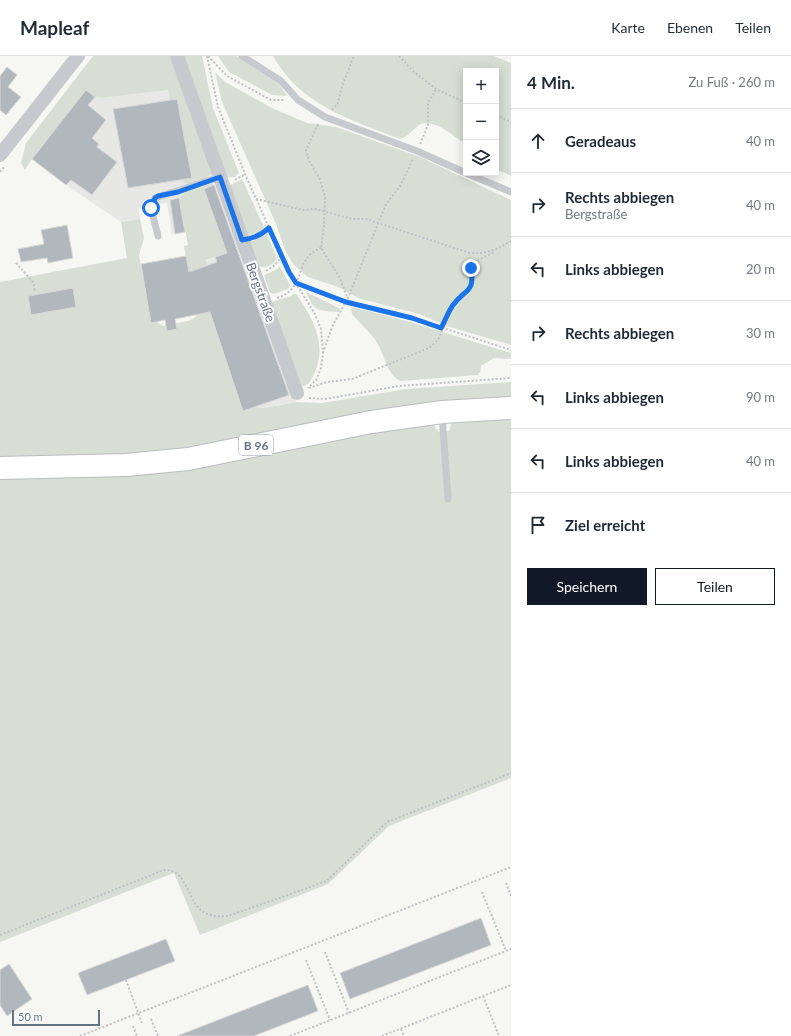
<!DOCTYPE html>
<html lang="de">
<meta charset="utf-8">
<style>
body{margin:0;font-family:Lato,sans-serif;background:#f6f6f7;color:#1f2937}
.controls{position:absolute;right:12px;top:12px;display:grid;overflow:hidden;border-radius:0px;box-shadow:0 2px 10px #0003}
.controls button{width:36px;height:36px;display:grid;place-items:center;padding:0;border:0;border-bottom:1px solid #e0e1e3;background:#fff;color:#1f2937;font:20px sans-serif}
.scale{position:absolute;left:12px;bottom:10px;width:88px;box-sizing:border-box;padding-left:4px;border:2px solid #637386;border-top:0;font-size:11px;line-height:14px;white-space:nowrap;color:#637386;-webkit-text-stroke:3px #fff;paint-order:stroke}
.stop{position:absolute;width:12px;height:12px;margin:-9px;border:3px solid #1a73e8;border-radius:50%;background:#fff}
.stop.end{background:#1a73e8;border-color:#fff;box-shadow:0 1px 4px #0008}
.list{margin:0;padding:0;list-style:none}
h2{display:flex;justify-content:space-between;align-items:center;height:52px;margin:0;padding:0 16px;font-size:17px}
h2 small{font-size:13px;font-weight:400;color:#747a83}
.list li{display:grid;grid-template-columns:26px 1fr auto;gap:12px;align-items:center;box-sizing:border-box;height:64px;padding:0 16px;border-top:1px solid #e0e1e3}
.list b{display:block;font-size:15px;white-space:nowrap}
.list p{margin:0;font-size:13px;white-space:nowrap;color:#747a83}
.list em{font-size:13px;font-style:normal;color:#747a83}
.actions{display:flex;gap:8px;padding:12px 16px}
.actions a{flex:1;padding:9px 0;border:1px solid #111827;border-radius:0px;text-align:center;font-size:14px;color:#111827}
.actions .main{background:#111827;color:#fff}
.icon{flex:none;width:22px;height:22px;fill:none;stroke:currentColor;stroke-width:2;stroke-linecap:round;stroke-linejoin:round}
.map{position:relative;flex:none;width:511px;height:980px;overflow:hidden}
header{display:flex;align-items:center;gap:24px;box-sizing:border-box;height:56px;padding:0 20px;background:#fff;border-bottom:1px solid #e0e1e3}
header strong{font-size:19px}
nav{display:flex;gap:22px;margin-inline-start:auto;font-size:14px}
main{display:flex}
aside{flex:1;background:#fff}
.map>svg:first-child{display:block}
</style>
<header>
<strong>Mapleaf</strong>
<nav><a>Karte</a><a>Ebenen</a><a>Teilen</a></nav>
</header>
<main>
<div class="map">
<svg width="511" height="980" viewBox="0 0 511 980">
<rect width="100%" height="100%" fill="#f6f7f3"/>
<!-- built -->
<path fill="#e7e8e6" d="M86,34l16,8 66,-8 9,9 15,79 22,-8 82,232 -32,6 -9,-1 -12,4 -48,-141 10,-9 20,-7 55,144 -76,-209 10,-4 -3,-1 -25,8 -7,6 6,34 -13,2 -5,-31 -28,4 1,12 -19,3 -55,-37 -34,-26z"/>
<!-- green -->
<path fill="#d7dfd4" d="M93,0h81l40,114c-7,10 -17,14 -29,13l-3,-3 10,-2 -15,-79 -7,1 -2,-10 -66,8 -7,-1 -9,-6 -54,68 -7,11 -4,-7 5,-20z
M181,0h21l11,52 26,65 -4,4 -9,1z
M218,0h18l44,29 7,11 -15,-1 -43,-23z
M273,0h221l17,7v113l-15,-7v-98h-30v73c-10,-6 -32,-26 -45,-20 -8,4 -12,13 -21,15 -49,-19 -100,-34 -127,-83z
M215,16l10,10 47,26 35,15 29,4 84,30 91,43v145l-61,-18 -31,-13 -61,-16 -20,-11 -30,-10 -15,-13 -8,-14 -9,-26 -54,-122z
M242,123l22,48 -1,3 -13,6 -3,-1 -19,-50 5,-1z
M211,128l4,1 -11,4 76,209 -56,-144 -18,6 1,6 -11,4 47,141 12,-4 9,1 32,-6 26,1 84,-14 105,-7v19l-324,50 -61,6 -126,3v-178l127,-24 -6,-36 19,-3 4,19 -5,17 12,68 6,-1 6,4 25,-5 8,-4 -12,-71 4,-1 -9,-47 7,-6z
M267,178l10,24c-3,6 -9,10 -17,9l-11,-26h4z
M280,210l10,19 -2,4 -14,5 -4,-1 -6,-18 13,-6z
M306,236l33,16 1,2 -2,2c-21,-2 -24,0 -32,-20z
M294,237l3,2c16,23 31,51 17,79 -3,6 -5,12 -12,12l-31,-84 20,-6z
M353,251l57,15 101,31v6l-17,-1 -13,8 -1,6 -2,3 -77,6c-12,-4 -16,-22 -21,-33 -6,-13 -20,-24 -28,-34l-1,-5z
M511,359v363l-122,48 -61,58 -128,51 -26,-62 -174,69v-465l431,-55 8,10 10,-1 4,-11z"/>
<!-- building -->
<path fill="#b0b7bd" stroke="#d8d8d6" d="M7,11l10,8 -9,12 13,10 -15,18 -6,-5v-34z
M86,34l9,7 -7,8 18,15 -14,18 7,6 -2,3 20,15 -25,33 -21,-15 -5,5 -34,-26z
M177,43l15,79 -64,10 -15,-79z
M214,129l75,210 -46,16 -33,-99 -35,7 2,10 -10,2 -2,-11 -14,3 -10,-59 45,-8 3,16 28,-10 -2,-5 12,-4 -23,-64z
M179,142l6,34 -10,2 -5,-34z
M67,169l6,33 -25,5 -1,-5 -26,4 -3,-13 26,-5 -3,-14z
M73,232l3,19 -45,8 -3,-19z
M481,862l10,27 -141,54 -10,-26z
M166,883l9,22 -88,34 -9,-22z
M9,908l23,35 -25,17 -7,-11v-35z
M308,929l10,26 -64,25h-77z"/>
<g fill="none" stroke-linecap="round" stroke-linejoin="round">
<!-- primary casing -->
<g stroke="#b9bcc0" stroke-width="24">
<path id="primary" d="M0,412l126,-3 62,-6 183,-37 71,-10 69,-4"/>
</g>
<!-- path -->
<path stroke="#bfc1c4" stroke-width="2" stroke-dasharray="2 2" stroke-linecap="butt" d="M207,0l11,51 27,67 44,98 26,42 6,15 2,25 -2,14 -5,12 -8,8
M208,0l19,20 44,24h14
M399,0l14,15 23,18 30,14
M332,54l6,-7 4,-17 12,-30
M496,59l15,7
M318,68l-12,26 3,11 11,18 5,18 -1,29 -3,22 19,30 7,19
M420,88l8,-19v-22l8,-14
M0,116l4,-5
M235,124l10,-6
M256,143l47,11 12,-1 37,10h14l104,34c17,1 26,-3 41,-12
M255,181l14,-9
M16,207l17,19 2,10
M266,215l9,-6 7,-9
M297,227l49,19 66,16 99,32
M277,242c32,-11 15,-39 44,-50
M323,297l9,-26 16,-29 38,-94 14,-18 13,-27
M309,332l18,-6 25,-3 77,-31 9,-8 15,-34 19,-20 1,-23 21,-11
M309,342l16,1 74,-13 112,-8
M506,827l5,13
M482,836l24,59
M0,879l164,-65c27,-1 21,39 47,45 5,2 12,1 17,1l99,-35 60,-59 124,-49
M325,896l24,61
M306,904l24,60
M126,924l16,43
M483,940l16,40
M151,963l7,17
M133,970l4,10
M401,973l3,7
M80,980l431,-169
M290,980l221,-87
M382,980l129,-51"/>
<!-- lane -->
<path stroke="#c6c9cd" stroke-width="7" d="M242,0l39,25 17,19 27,17 92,34 49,22
M466,117l45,19
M158,180l-7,-28 4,-10 65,-21
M442,359l6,84"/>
<!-- street -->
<path stroke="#c6c9cd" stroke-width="14" d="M177,0l120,337
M0,99l78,-99"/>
<!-- primary -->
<use href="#primary" stroke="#fff" stroke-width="22"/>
</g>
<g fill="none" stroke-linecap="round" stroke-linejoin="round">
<!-- route -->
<path stroke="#1a73e8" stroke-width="5" d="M151,152l4,-10 3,-2 20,-4 42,-15 22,63c11,-1 19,-5 27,-12l20,44 7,11 50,19 66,16 29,10c4,-7 7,-16 12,-23 13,-17 22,-12 18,-37"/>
</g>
<g text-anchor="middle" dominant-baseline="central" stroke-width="4" stroke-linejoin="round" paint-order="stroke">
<!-- shield labels -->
<rect fill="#fff" stroke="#929daa" stroke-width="1" x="239" y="379" width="34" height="20" rx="3"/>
<g font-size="12" font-weight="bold" fill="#637386">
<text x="256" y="389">B 96</text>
</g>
<!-- street labels -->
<g font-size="13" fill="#637386" stroke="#fff">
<text transform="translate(261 236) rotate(70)">Bergstraße</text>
</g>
</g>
</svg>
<div class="controls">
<button>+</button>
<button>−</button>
<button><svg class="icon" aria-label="layers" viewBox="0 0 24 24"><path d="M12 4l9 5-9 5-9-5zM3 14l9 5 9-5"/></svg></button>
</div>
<div class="scale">50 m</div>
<div class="stop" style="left:151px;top:152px"></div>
<div class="stop end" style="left:471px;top:212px"></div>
</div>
<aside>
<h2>4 Min.<small>Zu Fuß · 260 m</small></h2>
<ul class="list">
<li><svg class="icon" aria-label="ahead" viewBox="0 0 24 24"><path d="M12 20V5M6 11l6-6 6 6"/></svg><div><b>Geradeaus</b></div><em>40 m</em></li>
<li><svg class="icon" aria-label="right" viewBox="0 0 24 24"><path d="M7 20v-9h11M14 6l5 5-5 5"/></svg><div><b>Rechts abbiegen</b><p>Bergstraße</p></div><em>40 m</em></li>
<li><svg class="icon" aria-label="left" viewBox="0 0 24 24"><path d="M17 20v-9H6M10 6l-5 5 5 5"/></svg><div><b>Links abbiegen</b></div><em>20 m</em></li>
<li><svg class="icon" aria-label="right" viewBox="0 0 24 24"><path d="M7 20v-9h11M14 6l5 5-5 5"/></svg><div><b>Rechts abbiegen</b></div><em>30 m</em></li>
<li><svg class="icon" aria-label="left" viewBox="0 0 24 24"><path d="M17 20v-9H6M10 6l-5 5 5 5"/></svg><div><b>Links abbiegen</b></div><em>90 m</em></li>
<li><svg class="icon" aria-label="left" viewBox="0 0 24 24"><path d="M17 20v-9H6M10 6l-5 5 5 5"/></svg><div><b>Links abbiegen</b></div><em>40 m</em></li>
<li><svg class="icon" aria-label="arrive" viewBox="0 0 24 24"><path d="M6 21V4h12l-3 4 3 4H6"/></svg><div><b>Ziel erreicht</b></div></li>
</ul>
<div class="actions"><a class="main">Speichern</a><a>Teilen</a></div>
</aside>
</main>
